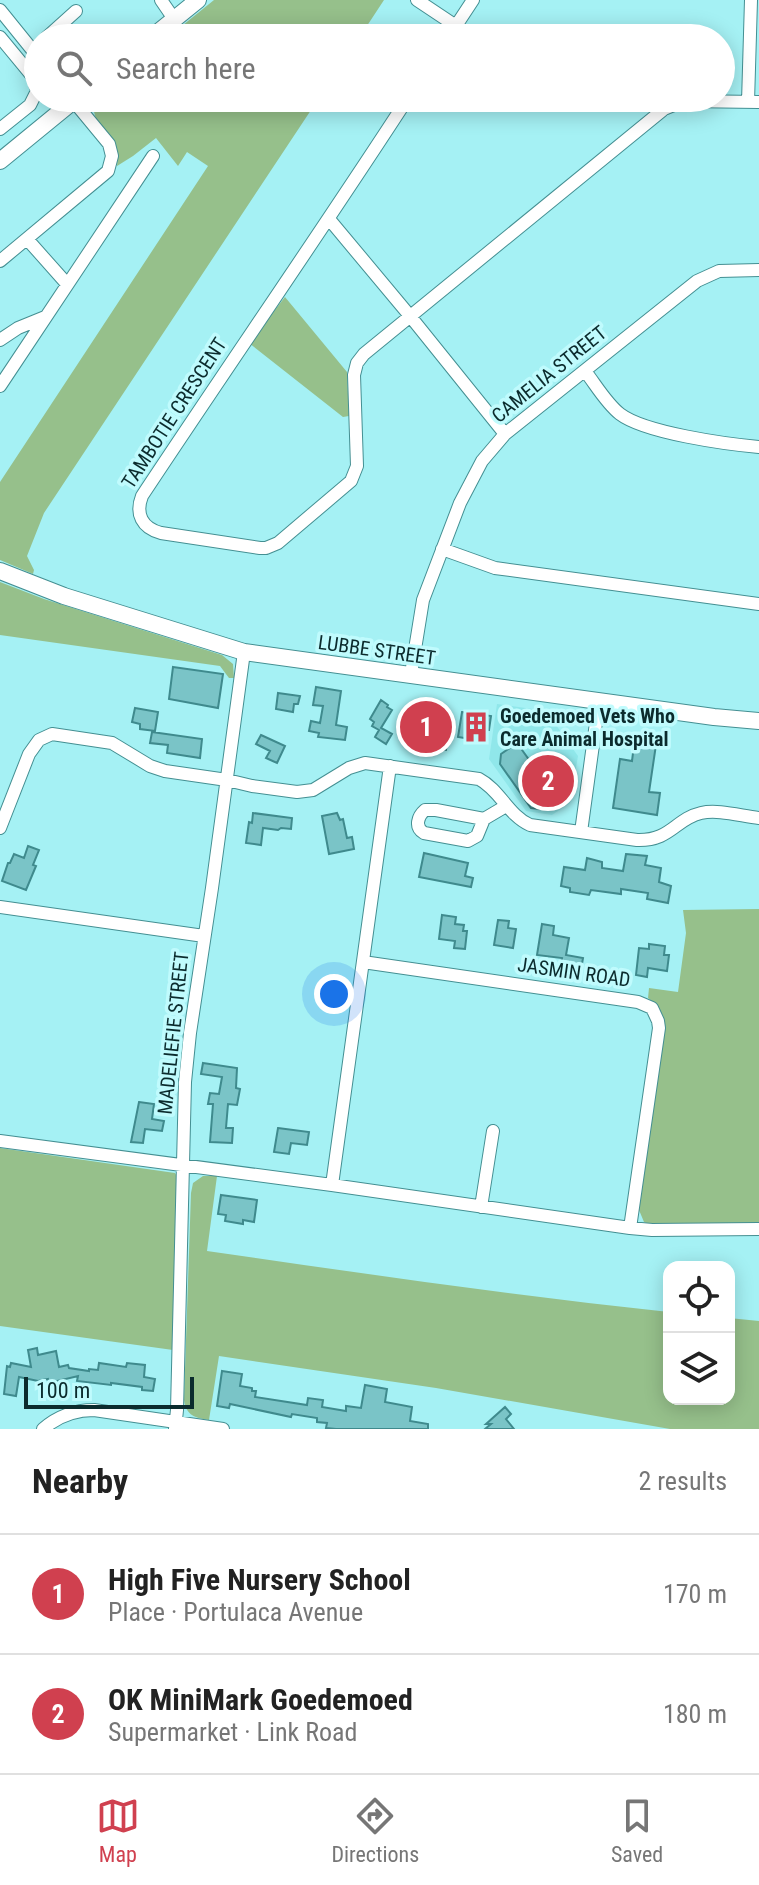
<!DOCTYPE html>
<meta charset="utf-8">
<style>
body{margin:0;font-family:"Roboto Condensed",sans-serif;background:#f6f6f6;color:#222}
.controls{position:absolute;right:24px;bottom:24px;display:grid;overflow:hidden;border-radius:16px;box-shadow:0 4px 20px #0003}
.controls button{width:72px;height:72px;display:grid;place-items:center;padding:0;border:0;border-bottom:2px solid #e0e0e0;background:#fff;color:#222;font:40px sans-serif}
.scale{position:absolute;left:24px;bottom:20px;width:170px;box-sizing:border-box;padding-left:8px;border:4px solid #0b2b2d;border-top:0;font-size:22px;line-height:28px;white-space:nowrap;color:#0b2b2d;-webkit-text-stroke:6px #c0fbfd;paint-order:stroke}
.you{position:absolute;left:334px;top:994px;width:28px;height:28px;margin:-20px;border:6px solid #fff;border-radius:50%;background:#1a73e8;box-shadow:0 0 0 12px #1a73e833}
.badge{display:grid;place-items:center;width:52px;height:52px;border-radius:50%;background:#d0404f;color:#fff;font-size:26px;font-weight:700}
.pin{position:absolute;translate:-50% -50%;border:4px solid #fff;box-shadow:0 2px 8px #0006}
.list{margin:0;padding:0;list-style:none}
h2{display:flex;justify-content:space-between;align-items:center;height:104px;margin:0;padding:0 32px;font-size:34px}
h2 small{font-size:26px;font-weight:400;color:#767676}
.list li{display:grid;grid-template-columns:52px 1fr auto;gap:24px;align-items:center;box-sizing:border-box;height:120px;padding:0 32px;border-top:2px solid #e0e0e0}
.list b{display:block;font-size:30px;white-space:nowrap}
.list p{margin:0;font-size:26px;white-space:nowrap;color:#767676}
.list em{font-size:26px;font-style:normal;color:#767676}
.icon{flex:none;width:44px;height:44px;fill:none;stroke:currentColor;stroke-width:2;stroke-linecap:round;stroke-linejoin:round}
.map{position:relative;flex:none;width:759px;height:1429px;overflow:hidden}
.search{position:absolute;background:#fff;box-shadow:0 4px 20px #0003;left:24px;right:24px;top:24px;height:88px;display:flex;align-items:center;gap:20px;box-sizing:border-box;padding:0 28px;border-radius:44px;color:#767676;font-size:30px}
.sheet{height:344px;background:#fff}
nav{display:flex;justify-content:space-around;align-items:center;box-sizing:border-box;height:112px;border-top:2px solid #e0e0e0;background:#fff;font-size:22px;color:#767676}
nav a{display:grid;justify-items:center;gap:4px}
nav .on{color:#d0404f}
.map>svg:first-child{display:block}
</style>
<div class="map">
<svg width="759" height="1429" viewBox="0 0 759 1429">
<rect width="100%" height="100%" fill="#a5f1f4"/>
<!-- built -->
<path fill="#90e7ea" d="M497,704l49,7 32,45 -8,47 -18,12 -26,-4 -37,-52z"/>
<!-- green -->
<path fill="#96c08b" d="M214,0h170l-25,38h-192z
M96,98h223l-275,415 -17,43 7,14 -1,4 -33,-14v-78l208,-316 -21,-14 -9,14 -22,-28 -23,18 -16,10c4,-34 -32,-38 -21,-68z
M285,297l62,75 2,44 -6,1 -94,-74z
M0,582l44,17 178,56 11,9 1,14h-5l-9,-12 -220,-31z
M759,909v315l-108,1 -7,-3 -5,-12 25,-181c-2,-13 -4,-23 -16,-31l1,-10 29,4 8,-59 -3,-23z
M0,1148l175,25 3,5 -5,172 -173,-24z
M203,1176h14l-10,75c154,22 308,45 462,61v87h60v-81l30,3v108h-89l-234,-41 -217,-32 -10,64c-13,-2 -23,-4 -25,-20l7,-207 2,-10z"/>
<!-- building -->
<path fill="#7ac4c7" stroke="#3f8a8d" stroke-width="2" d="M173,667l50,7 -5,34 -49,-9z
M316,687l25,4 -5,34 11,2 -2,13 -27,-3 1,-4 -10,-2 2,-10 9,2 3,-17 -10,-1z
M278,693l22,3 -2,8h-4l-1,8 -17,-3z
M381,700l7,5 -1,2 5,3 -11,18 11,6 -6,10 -11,-7 4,-7 -7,-4 2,-4 -4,-3z
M415,705l20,3 -3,18 17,2 -3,22 -37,-5z
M135,708l23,4 -3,19 -15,-2v-5l-8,-2z
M462,712l29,4 -2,14h-5l-1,11 -25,-4z
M152,732l50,7 -2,19 -33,-5 1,-8 -18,-2z
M261,735l24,11 -8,17 -11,-5 4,-7 -14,-7z
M642,735l15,3 -8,54 11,1 -3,22 -44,-7 7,-49 12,2 2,-16 7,1z
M517,743l18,25 11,-8 21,31 -26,18 -10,-1 -31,-44 1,-10z
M253,813l39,5 -1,11 -10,-1 -3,2 -15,-2 -2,17 -15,-2 3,-21 3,1z
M337,813l3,7 3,-1 4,19 5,-1 2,12 -25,5 -7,-38z
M28,846l11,4 -6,15 3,1 -10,24 -24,-9 6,-18h2l4,-9 10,4z
M424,853l44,10 -3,13 8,2 -2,9 -52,-10z
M626,854l21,2 -2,9 16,3 -2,14 12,4 -3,17 -21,-4 1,-6 -27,-4v5l-30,-4 -2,5 -19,-3v-4l-9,-2 3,-19 21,3 2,-12 15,4v6l21,3z
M442,915l14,2 -1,7 9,1 -1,6h4l-2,18 -11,-1 1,-7 -16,-2z
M498,920l11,1 -1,7 8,1 -3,19 -19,-3z
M542,924l12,2 -1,9 16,3 -3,17 17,3 -2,12 -20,-6 1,-6 -25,-3z
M649,944l16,2 -1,9h5l-2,16 -19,-3 -1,9 -11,-2 3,-27 10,1z
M203,1063l34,5 -1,20 4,1 -3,16 -9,-1 -2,24h7l-1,15 -22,-1 3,-38h-5l2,-11 9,1 3,-17 -21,-3z
M139,1102l15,2 -2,15 12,2 -2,10 -17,-2 -2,14 -12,-1z
M278,1128l31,4 -2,13 -16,-2 -2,11 -15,-2z
M221,1195l36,5 -3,22 -11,-2v4l-18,-3 1,-6 -8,-1z
M37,1348l1,7 18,-4 3,16 9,-2 1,3 20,3v-2l9,1 1,-7 27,4 1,-4 18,2 -1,12 11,2 -2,12 -11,-1v-3l-31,-4v2l-34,-4 1,-5 -29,7 -1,-4 -10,2 -19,-4 -3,19 -12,-2 3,-28 3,1 1,-4 20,4 -3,-17z
M222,1371l20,3 -2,12 12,2v3h4l-1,6 52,8 1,-7 15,2 -1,7 24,4v-5l15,2 4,-23 22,4 -2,13 27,5 -2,14 18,3v5h-92l-10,-1 1,-5 -10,-1v-4l-25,-4 -1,3 -61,-13 -1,4 -12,-2z
M505,1407l6,7 -5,5 8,10h-29l6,-5h-5z"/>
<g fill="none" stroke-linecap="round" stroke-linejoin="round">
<!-- minor casing -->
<g stroke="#448f92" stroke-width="14">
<path id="minor" d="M161,0l13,19
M417,0l39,26
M0,10l38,47
M0,37l33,40 4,14 -7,14 -30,24
M46,38l30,-27
M448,38l25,-38
M408,98c-87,134 -178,265 -266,398 -7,18 0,32 19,37l99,15h6l12,-5 73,-62 6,-15 -3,-91 3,-12 7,-9 300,-245 20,-8 75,1
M748,102l3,-102
M329,219l81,97 95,118
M27,239l40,45
M0,261l108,-90 4,-15 -3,-12 -38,-46
M0,340l18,-12 27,-11
M585,371c11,14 21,32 35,43 25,19 106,30 139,33
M0,386l153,-230
M442,549l53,19 264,36
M411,674l12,-74 37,-97 22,-42 23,-27 192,-153 22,-10 40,-1
M484,819l-7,17 -9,5 -44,-8c-10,-6 -6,-17 1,-23h11l48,9 22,-13
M0,828l29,-74 10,-14 13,-6 60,9 38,23 15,5 62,9 25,6 45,6 16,-2 36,-22 16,-5 114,16c21,11 29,36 51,46l107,15c34,1 38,-21 64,-27 17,-4 40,3 58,5
M581,832l18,-131
M0,907l204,29
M363,962l275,40 14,6 6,13 1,7 -29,200
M0,1141l332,44 298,43 22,2 107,-1
M332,1185l58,-419
M481,1207l12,-76
M43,1429c15,-13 31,-19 51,-19l129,19
M175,1429l2,-19 8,-328 5,-49 22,-145 32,-236"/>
</g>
<!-- major casing -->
<g stroke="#448f92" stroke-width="18">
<path id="major" d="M151,38l47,-38
M0,161l77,-63
M0,571l64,25 180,56 470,65 45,4"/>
</g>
<!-- minor -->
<use href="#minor" stroke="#fff" stroke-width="12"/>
<!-- major -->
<use href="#major" stroke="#fff" stroke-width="16"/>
</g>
<!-- icons -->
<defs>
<g id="building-bare" transform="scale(2.4)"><path d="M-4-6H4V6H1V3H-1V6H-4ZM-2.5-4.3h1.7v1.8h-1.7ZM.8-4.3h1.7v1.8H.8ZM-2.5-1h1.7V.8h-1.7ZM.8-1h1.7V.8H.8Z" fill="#d0404f" stroke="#c0fbfd" stroke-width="2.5" paint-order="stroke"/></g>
</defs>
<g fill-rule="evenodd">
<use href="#building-bare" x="476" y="727"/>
</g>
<g text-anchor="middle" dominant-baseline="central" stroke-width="7" stroke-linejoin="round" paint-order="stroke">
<!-- street labels -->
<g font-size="20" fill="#0b2b2d" stroke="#c0fbfd">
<text transform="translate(549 374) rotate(-39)">CAMELIA STREET</text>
<text transform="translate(174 413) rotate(-57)">TAMBOTIE CRESCENT</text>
<text transform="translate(377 650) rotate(8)">LUBBE STREET</text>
<text transform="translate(574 972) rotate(8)">JASMIN ROAD</text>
<text transform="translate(173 1033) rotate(-84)">MADELIEFIE STREET</text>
</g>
<!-- poi labels -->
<g font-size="20" font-weight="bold" fill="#0b2b2d" stroke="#c0fbfd" text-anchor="start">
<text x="500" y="716">Goedemoed Vets Who<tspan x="500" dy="23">Care Animal Hospital</tspan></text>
</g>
</g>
</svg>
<div class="controls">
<button><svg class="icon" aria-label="locate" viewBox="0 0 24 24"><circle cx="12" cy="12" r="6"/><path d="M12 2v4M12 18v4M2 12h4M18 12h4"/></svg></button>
<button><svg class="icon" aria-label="layers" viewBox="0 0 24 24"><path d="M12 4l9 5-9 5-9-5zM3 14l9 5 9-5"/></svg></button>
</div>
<div class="scale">100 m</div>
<div class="you"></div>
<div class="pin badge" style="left:426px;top:727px">1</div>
<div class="pin badge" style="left:548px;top:781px">2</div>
<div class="search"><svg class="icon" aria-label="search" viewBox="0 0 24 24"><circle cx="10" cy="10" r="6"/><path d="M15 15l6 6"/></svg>Search here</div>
</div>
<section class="sheet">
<h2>Nearby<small>2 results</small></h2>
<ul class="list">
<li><span class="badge">1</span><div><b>High Five Nursery School</b><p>Place · Portulaca Avenue</p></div><em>170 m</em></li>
<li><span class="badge">2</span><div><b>OK MiniMark Goedemoed</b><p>Supermarket · Link Road</p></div><em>180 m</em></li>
</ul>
</section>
<nav>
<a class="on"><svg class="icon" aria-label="map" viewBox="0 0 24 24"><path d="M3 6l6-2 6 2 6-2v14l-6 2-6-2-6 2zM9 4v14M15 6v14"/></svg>Map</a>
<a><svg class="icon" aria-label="directions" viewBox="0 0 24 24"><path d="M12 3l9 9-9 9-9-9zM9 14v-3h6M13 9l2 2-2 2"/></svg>Directions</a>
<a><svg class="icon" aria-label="saved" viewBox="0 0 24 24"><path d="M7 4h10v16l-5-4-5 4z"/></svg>Saved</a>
</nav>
